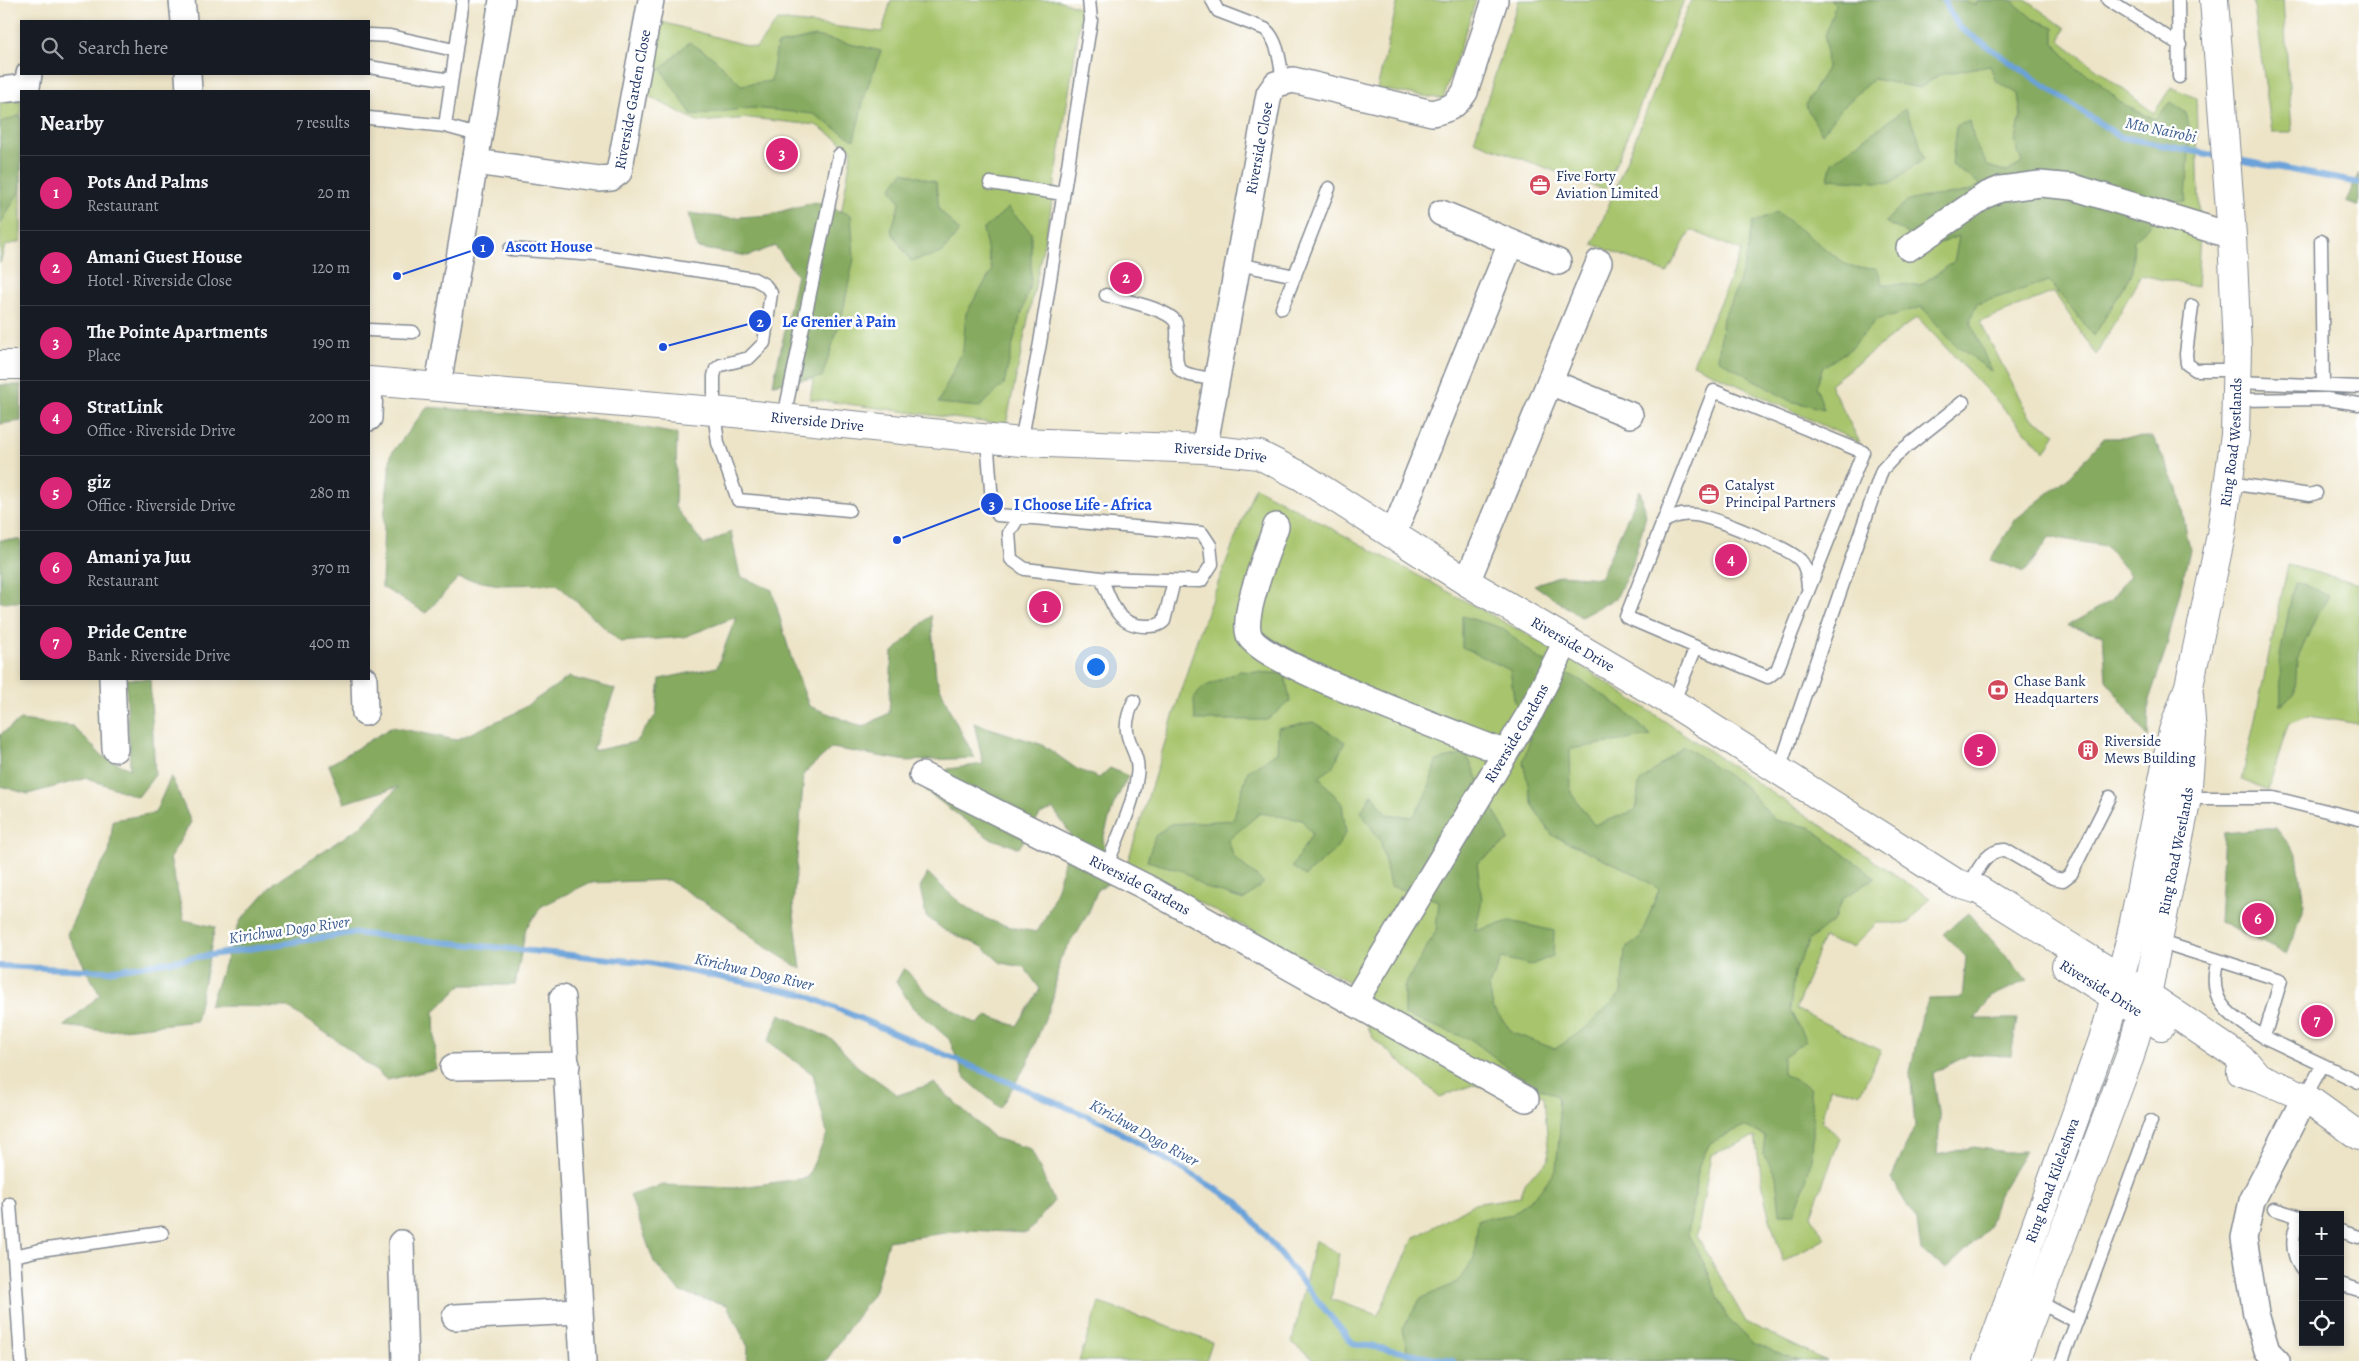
<!DOCTYPE html>
<meta charset="utf-8">
<style>
body{margin:0;font-family:Alegreya,serif;background:#20242c;color:#f1f3f6}
.controls{position:absolute;right:15px;bottom:15px;display:grid;overflow:hidden;border-radius:0px;box-shadow:0 2px 8px #0003}
.controls button{width:45px;height:45px;display:grid;place-items:center;padding:0;border:0;border-bottom:1px solid #363941;background:#171b24;color:#f1f3f6;font:25px sans-serif}
.you{position:absolute;left:1095px;top:666px;width:18px;height:18px;margin:-12px;border:4px solid #fff;border-radius:50%;background:#1a73e8;box-shadow:0 0 0 8px #1a73e833}
.badge{display:grid;place-items:center;width:32px;height:32px;border-radius:50%;background:#db2777;color:#fff;font-size:16px;font-weight:700}
.pin{position:absolute;translate:-50% -50%;border:2px solid #fff;box-shadow:0 1px 5px #0006}
.list{margin:0;padding:0;list-style:none}
h2{display:flex;justify-content:space-between;align-items:center;height:65px;margin:0;padding:0 20px;font-size:21px}
h2 small{font-size:16px;font-weight:400;color:#9ea1a6}
.list li{display:grid;grid-template-columns:32px 1fr auto;gap:15px;align-items:center;box-sizing:border-box;height:75px;padding:0 20px;border-top:1px solid #363941}
.list b{display:block;font-size:19px;white-space:nowrap}
.list p{margin:0;font-size:16px;white-space:nowrap;color:#9ea1a6}
.list em{font-size:16px;font-style:normal;color:#9ea1a6}
.icon{flex:none;width:28px;height:28px;fill:none;stroke:currentColor;stroke-width:2;stroke-linecap:round;stroke-linejoin:round}
.map{position:relative;flex:none;width:2359px;height:1361px;overflow:hidden}
.search{position:absolute;background:#171b24;box-shadow:0 2px 8px #0003;left:20px;top:20px;width:350px;height:55px;display:flex;align-items:center;gap:12px;box-sizing:border-box;padding:0 18px;border-radius:0px;color:#9ea1a6;font-size:19px}
.panel{position:absolute;background:#171b24;box-shadow:0 2px 8px #0003;left:20px;top:90px;width:350px;height:590px;border-radius:0px}
.map>svg:first-child{display:block}
</style>
<div class="map">
<svg width="2359" height="1361" viewBox="0 0 2359 1361">
<rect width="100%" height="100%" fill="#fff"/>
<filter id="ink" filterUnits="userSpaceOnUse"><feTurbulence type="fractalNoise" baseFrequency=".02" numOctaves="2"/><feDisplacementMap in="SourceGraphic" scale="10" xChannelSelector="R" yChannelSelector="G"/><feConvolveMatrix kernelMatrix="1 2 1 2 8 2 1 2 1" color-interpolation-filters="sRGB"/></filter>
<filter id="wash" filterUnits="userSpaceOnUse"><feTurbulence type="fractalNoise" baseFrequency=".0096" numOctaves="4" result="noise"/><feDisplacementMap in="SourceGraphic" scale="20" xChannelSelector="R" yChannelSelector="G"/><feGaussianBlur stdDeviation="1.12" result="paint"/><feColorMatrix in="noise" values="0 0 0 0 0 0 0 0 0 0 0 0 0 0 0 0 0 1.4 0 .05"/><feComposite in="paint" operator="in"/></filter>
<g filter="url(#wash)">
<rect width="100%" height="100%" fill="#ede4c7"/>
<!-- green -->
<path fill="#a8c56d" stroke="#627a66" d="M891,0h167l24,8 -32,206 -44,211 -196,-26 42,-250 -36,-24 -67,-7 -50,4 -53,-27 16,-73 94,26 22,-28 104,12z
M1398,0h78l-33,99 -66,-10z
M1519,0h165l-79,190 -131,-49z
M1691,0h335l39,28 -5,13 94,72 17,-26 25,11 4,136 -3,53 -56,-12 -45,80 -42,-63 -74,30 49,94 27,17 -11,19 -128,-135 -87,67 30,59 -167,-79 49,-113 -51,-21 -24,43 -74,-29z
M2253,0h30l9,132h-20z
M21,100v141l-16,5 -5,17v-161z
M1255,487l312,169 363,242 -22,25h-31l-24,24 -30,-9 -27,71 85,42 -21,42 -30,-5 -8,34 18,16 -29,77 14,24 -42,23 -17,-57 -11,-68 -44,18 -14,81 49,86 80,39h-510l-24,-18 23,-103 24,14 -8,45 47,16 36,-77 59,-34 47,-7 7,-18 22,-19 -5,-64 -71,-11 -33,12 -67,-59 -26,-57 -220,-117 73,-234z
M2288,565l71,19v140l-50,-8 -21,8 -20,67 -26,-11z
M1099,1303l113,39 -6,19h-127z"/>
<!-- forest -->
<path fill="#86aa60" stroke="#506c5f" d="M1830,0h129l15,5 5,-5h32l22,19 21,8v16l23,26 17,9 31,28 30,13 16,-17 15,11 4,17 -4,71 -22,2 -16,25 -14,12 -2,33 -38,63 -45,-55 -72,23 -7,16 21,51 -37,-27 -32,-37 -46,13 -26,29 -27,18 -7,20 8,22 -34,-8 -72,-42 5,-41 16,-35 9,-33 4,-27 25,-11 72,55 28,1 6,16 37,1 34,-23 5,-26 -27,10 -47,-24c7,-7 18,-20 27,-22 23,-7 48,-2 69,-15l-29,-20 4,-39 14,-5 5,23 13,22 19,6 15,-9 -7,-20 6,-28 -3,-21 -23,-14 -5,-15 -51,10 -19,13 -47,-9 -31,29 -20,26 -17,-29 22,-37 -2,-32 10,-31z
M815,36l66,15 -15,40 -12,49 -41,-26 -61,-6 -60,7 -31,-46 28,-27 25,16 27,27 30,-4 6,-36z
M1905,109l12,25 7,25 -32,24 -64,-4 4,-17z
M21,115v73l-21,37v-103z
M903,172l33,10 3,27 20,22 -17,22 -31,8 -20,-30 9,-29 -9,-14z
M2359,173v33l-13,-5z
M815,202l36,13 3,43 -12,58 -20,61 -49,7 24,-109 -22,-29 -27,10 -51,-8 -8,-35 38,5 41,-3z
M1008,208l23,24v50l-16,53 -11,49 -24,23 -42,-4 25,-53 3,-37 26,-42 -9,-41z
M0,385h21v36l-21,3z
M427,407l174,13 76,14 -2,73 29,38 27,-13 9,44 32,14 19,67 18,49 54,21 26,-14 3,-60 39,-38 5,62 15,36 24,45 -68,3 -75,-13 -28,25 -11,133 8,63 -42,-26 -34,-28 -57,-35 -79,3 -47,23 -16,22 -11,57h-53l-28,27 2,57 -49,11 -42,-34 -58,-39 -78,-1 31,-85 34,-38 86,-56 38,-40 -54,16 -15,-38 63,-38 64,13 61,-28 52,-35 46,12 -22,62 42,-9 21,-27 4,-36 57,-12 19,-50 -52,20 -64,5 -63,-58 -57,1 -42,-7 -32,35 -44,-26 2,-69 7,-64z
M2153,437l25,52 12,61 -25,103 -16,47 -1,38 -42,-58 -3,-45 -36,-9 42,-24 21,-27 -24,-29 -56,-9 -25,35 -35,-12 26,-41 55,-44 33,-37z
M1640,490l6,26 -14,50 -16,32 -35,19 -47,-32 27,-10 39,3z
M0,540h21v62h-21z
M2294,583l9,1 26,12 -13,21 -19,43 -2,33 -14,13 -1,-50z
M1462,616l40,12 36,30 46,24 39,27 28,27 -81,13 1,44 23,32 42,-15 3,-27 45,-37 62,41 28,33 36,7 65,51 -32,20 -8,21 -26,21 -15,33 -4,37 16,31 -23,16v17l26,13c8,54 5,76 -15,127h-14l-4,-38 -13,-23 2,-17 -21,-10 -34,17 -11,22 -11,69 18,33 21,51 26,25 47,18h-391l-6,-32 17,-30 38,-17 16,-24 4,-38 35,-6 27,-23 16,-22 4,-43 -3,-30 -29,-13 -56,-43 -68,-25v-28l32,-56 3,-30 -49,-15 -9,-44 -20,-30 11,-19 14,21 27,3 14,-23 9,-33 30,-7 43,86 -32,23 5,38 -7,30 35,-10 44,10 -1,25 -22,9 -29,-7 -13,28 4,22 20,25 42,16 31,-21 35,-35 4,-43 16,-14 18,-47 -27,-17 -80,-37 -19,-29 -10,-44 7,-23 -16,-41 -4,-28 -48,-23z
M1240,671l45,3 5,27 -23,19h-72l-1,-21 8,-11z
M126,679h24l5,96 -17,22 -51,-19 -59,16 -28,-8v-51l20,-15 53,6 29,30 28,13z
M1313,722l32,20 -13,26 -13,9 23,27 4,29 -11,17 -30,26 -13,-9 20,-33 -10,-14 -42,-7 -32,27 6,17 30,26 -20,17 -40,-13 -21,-16 -36,-10 8,-25 15,-12 63,-4 15,-49 29,-19 1,-24z
M974,723l69,22 34,24 22,9 11,-10 18,8 -14,28 -11,35 8,43 -13,7 -10,25 -28,45 -7,39 -26,66 -27,44 -35,-30 -16,-39 -36,-31 -17,-26 8,-14 25,27 48,29 10,-8 30,10 23,-37 -16,-22 -23,-4 -18,-16 -39,-17 -18,-14 -6,-28 8,-15c38,38 56,51 109,59 19,-30 26,-64 33,-99l-17,-24 -13,6 -21,33 -30,-10 -63,-47 22,-22 35,-5z
M171,776l20,46 -21,36 14,62 31,7 -19,94 -91,10 -41,-5 36,-31 -33,-61 24,-52 18,-29 4,-33 42,-7z
M2276,828l21,27 7,50 -17,49 -68,-32 5,-89z
M1968,913l59,67 -36,17 -16,22h42l-6,37 -41,-2 -37,19 7,45 -3,37 37,-8 32,5 19,-1 -28,47 -9,31 -41,39 -26,-17 -4,-30 -26,-42 24,-53 -5,-54 12,-56 7,-17 33,-1 4,-41 -23,-23z
M780,1014l53,26 24,26 41,29 36,-12 60,55 37,11 23,52 -27,32 -60,-3 -79,11 -13,49 -49,71h-79l1,-14 -21,-42 -47,-13 -26,-30 -24,-67 34,-10 70,3 73,-10 20,-44 -14,-60 -45,-32z"/>
<g fill="none" stroke-linecap="round" stroke-linejoin="round">
<!-- stream -->
<path stroke="#6aa2d9" stroke-width="6" d="M1943,0l16,27 161,110 98,19
M2233,159l126,24
M0,966l108,5 244,-38 298,30 153,31 303,130 132,78 114,141 101,18"/>
</g>
</g>
<g filter="url(#ink)">
<g fill="none" stroke-linecap="round" stroke-linejoin="round">
<!-- service casing -->
<g stroke="#848a92" stroke-width="15">
<path id="service" d="M463,0l-18,126 36,10
M1212,0l6,11 47,18c14,12 15,35 18,52
M2108,0l72,45
M2178,0l1,77
M369,35l21,1 64,14
M369,67l81,13
M369,118l76,8
M990,183l73,11
M2321,241l2,143
M510,249l86,6 158,24 11,6 6,8 -7,50 -15,15 -28,7 -5,4 -2,7v35l4,32 20,57 111,10
M1238,264l57,12
M1106,295c15,5 60,13 69,26 3,5 2,13 2,19 -4,39 6,33 40,40
M2192,306l-6,48 1,10 9,6h42
M1282,308l47,-120
M369,330l44,2
M2237,382l122,5
M2236,400l91,-1 32,5
M784,417l55,-262
M987,438l5,64 6,13 204,18 8,12 2,19 -11,17 -100,-3 -76,-9 -14,-10 -2,-26 9,-15
M1021,442l19,-99 51,-323 -2,-20
M2229,483l81,12 6,-2
M1662,523c10,-7 21,-10 33,-8 18,2 95,33 106,46 6,7 6,17 7,26
M1101,578c11,24 15,48 45,48 8,0 13,0 18,-5l10,-40
M1673,703l23,-56 72,30 9,-7 86,-218 -149,-61 -88,226 70,30
M1779,770l103,-300 14,-15 67,-53
M2187,798h87l85,21
M1106,868c11,-30 27,-61 31,-92 5,-30 -23,-35 -3,-75
M1968,887c9,-15 18,-38 37,-37l48,28 10,2 8,-6 39,-77
M2158,941l123,39 -17,57 95,45
M2218,960c-13,43 13,56 46,77
M2305,1097l17,-31
M10,1204l4,52
M2274,1209l29,9
M2299,1217c-7,18 -10,37 4,53
M2340,1231l19,6
M2340,1284l19,6
M2037,1301l40,21
M21,1361l-7,-105 26,-6 122,-17
M2062,1361l89,-240"/>
</g>
<!-- minor casing -->
<g stroke="#848a92" stroke-width="28">
<g id="minor">
<path d="M182,0l2,21"/>
<path d="M188,74l1,17"/>
<path d="M0,90l27,-3 2,-13"/>
<path id="s1" d="M475,162l124,17 12,-1 8,-6 32,-172"/>
<path d="M1441,213l117,49"/>
<path d="M1909,248l77,-53 15,-6 39,-5 33,3 159,49"/>
<path d="M1550,382l80,33"/>
<path d="M438,385l64,-385"/>
<path d="M369,418l1,-37"/>
<path id="s2" d="M1204,449l65,-355 7,-10 17,-4 139,33c17,-4 23,-6 33,-21l30,-92"/>
<path d="M1276,526c-7,23 -35,87 -27,109 9,27 219,103 256,118"/>
<path d="M1393,535l118,-292"/>
<path d="M1467,582l132,-320"/>
<path d="M112,679l3,70"/>
<path d="M364,679l1,34"/>
<path id="s3" d="M922,775l224,112 380,212"/>
<path d="M562,998l21,363"/>
<path id="s4" d="M1354,1003l177,-292 36,-71"/>
<path d="M453,1067l114,-2"/>
<path d="M401,1243l4,118"/>
<path d="M455,1317l124,-6"/>
<path d="M2277,1361l-10,-10 -11,-37 -12,-76 8,-37 53,-104"/>
</g>
</g>
<!-- tertiary casing -->
<g stroke="#848a92" stroke-width="30">
<g id="tertiary">
<path d="M0,365h21"/>
<path id="s5" d="M369,381l345,30 307,31 183,7 55,6 42,21 166,106 206,121 283,180 23,7 168,105 89,60 12,10 10,12"/>
<path d="M2066,966l95,60"/>
<path d="M2241,1072l17,5 47,20 54,39"/>
</g>
</g>
<!-- secondary casing -->
<g stroke="#848a92" stroke-width="30">
<g id="secondary">
<path id="s6" d="M1987,1361l118,-327 25,-93 43,-210 16,-45 32,-151 14,-100 2,-87 -5,-112 -18,-236"/>
<path id="s7" d="M2015,1361l115,-305 17,-61 40,-197 5,-64 -3,-39"/>
</g>
</g>
<!-- service -->
<use href="#service" stroke="#fff" stroke-width="12"/>
<!-- minor -->
<use href="#minor" stroke="#fff" stroke-width="25"/>
<!-- tertiary -->
<use href="#tertiary" stroke="#fff" stroke-width="28"/>
<!-- secondary -->
<use href="#secondary" stroke="#fff" stroke-width="28"/>
</g>
</g>
<!-- icons -->
<defs>
<g id="office-disc" transform="scale(1.125)"><circle r="9.5" fill="#d1495b" stroke="#fff"/><path d="M-6-3h4V-5.5h4V-3h4V5H-6ZM-1-4.5V-3h2v-1.5ZM-6 0V1H6V0Z" fill="#fff"/></g>
<g id="bank-disc" transform="scale(1.125)"><circle r="9.5" fill="#d1495b" stroke="#fff"/><path d="M-6-4H6V4H-6ZM0-2.3a2.3 2.3 0 1 0 0 4.6a2.3 2.3 0 1 0 0-4.6Z" fill="#fff"/></g>
<g id="building-disc" transform="scale(1.125)"><circle r="9.5" fill="#d1495b" stroke="#fff"/><path d="M-4-6H4V6H1V3H-1V6H-4ZM-2.5-4.3h1.7v1.8h-1.7ZM.8-4.3h1.7v1.8H.8ZM-2.5-1h1.7V.8h-1.7ZM.8-1h1.7V.8H.8Z" fill="#fff"/></g>
</defs>
<g fill-rule="evenodd">
<use href="#office-disc" x="1540" y="185"/>
<use href="#office-disc" x="1709" y="494"/>
<use href="#bank-disc" x="1998" y="690"/>
<use href="#building-disc" x="2088" y="750"/>
</g>
<g text-anchor="middle" dominant-baseline="central" stroke-width="5" stroke-linejoin="round" paint-order="stroke">
<!-- street labels -->
<g font-size="15" fill="#1b2f5e" stroke="#fff">
<text stroke="none"><textPath href="#s1" startOffset="221">Riverside Garden Close</textPath></text>
<text stroke="none"><textPath href="#s2" startOffset="306">Riverside Close</textPath></text>
<text stroke="none"><textPath href="#s5" startOffset="450">Riverside Drive</textPath></text>
<text stroke="none"><textPath href="#s6" startOffset="954">Ring Road Westlands</textPath></text>
<text stroke="none"><textPath href="#s5" startOffset="855">Riverside Drive</textPath></text>
<text stroke="none"><textPath href="#s5" startOffset="1260">Riverside Drive</textPath></text>
<text stroke="none"><textPath href="#s4" startOffset="315">Riverside Gardens</textPath></text>
<text stroke="none"><textPath href="#s7" startOffset="536">Ring Road Westlands</textPath></text>
<text stroke="none"><textPath href="#s3" startOffset="244">Riverside Gardens</textPath></text>
<text transform="translate(2101 988) rotate(32)">Riverside Drive</text>
<text stroke="none"><textPath href="#s6" startOffset="192">Ring Road Kileleshwa</textPath></text>
</g>
<!-- poi labels -->
<g font-size="15" fill="#1b2f5e" stroke="#fff" text-anchor="start">
<text x="1556" y="176">Five Forty<tspan x="1556" dy="17">Aviation Limited</tspan></text>
<text x="1725" y="485">Catalyst<tspan x="1725" dy="17">Principal Partners</tspan></text>
<text x="2014" y="681">Chase Bank<tspan x="2014" dy="17">Headquarters</tspan></text>
<text x="2104" y="741">Riverside<tspan x="2104" dy="17">Mews Building</tspan></text>
</g>
<!-- water labels -->
<g font-size="16" font-style="italic" fill="#3b5d8f" stroke="#fff">
<text transform="translate(2161 130) rotate(12)">Mto Nairobi</text>
<text transform="translate(289 930) rotate(-8)">Kirichwa Dogo River</text>
<text transform="translate(754 972) rotate(13)">Kirichwa Dogo River</text>
<text transform="translate(1144 1133) rotate(29)">Kirichwa Dogo River</text>
</g>
</g>
<!-- callouts -->
<path fill="none" stroke="#1d4ed8" stroke-width="2" d="M397 276L483 247M663 347L760 321M897 540L992 504"/>
<g fill="#1d4ed8" stroke="#fff" stroke-width="2">
<circle cx="397" cy="276" r="5"/>
<circle cx="663" cy="347" r="5"/>
<circle cx="897" cy="540" r="5"/>
<circle cx="483" cy="247" r="12"/>
<circle cx="760" cy="321" r="12"/>
<circle cx="992" cy="504" r="12"/>
</g>
<g font-size="15" text-anchor="middle" font-weight="bold" fill="#fff">
<text x="483" y="252">1</text>
<text x="760" y="327">2</text>
<text x="992" y="510">3</text>
</g>
<g font-size="16" text-anchor="middle" font-weight="bold" fill="#1d4ed8" stroke="#fff" stroke-width="5" stroke-linejoin="round" paint-order="stroke">
<text x="549" y="252">Ascott House</text>
<text x="839" y="327">Le Grenier à Pain</text>
<text x="1083" y="510">I Choose Life - Africa</text>
</g>
</svg>
<div class="controls">
<button>+</button>
<button>−</button>
<button><svg class="icon" aria-label="locate" viewBox="0 0 24 24"><circle cx="12" cy="12" r="6"/><path d="M12 2v4M12 18v4M2 12h4M18 12h4"/></svg></button>
</div>
<div class="you"></div>
<div class="pin badge" style="left:1045px;top:607px">1</div>
<div class="pin badge" style="left:1126px;top:278px">2</div>
<div class="pin badge" style="left:782px;top:154px">3</div>
<div class="pin badge" style="left:1731px;top:560px">4</div>
<div class="pin badge" style="left:1980px;top:750px">5</div>
<div class="pin badge" style="left:2258px;top:919px">6</div>
<div class="pin badge" style="left:2317px;top:1021px">7</div>
<div class="search"><svg class="icon" aria-label="search" viewBox="0 0 24 24"><circle cx="10" cy="10" r="6"/><path d="M15 15l6 6"/></svg>Search here</div>
<section class="panel">
<h2>Nearby<small>7 results</small></h2>
<ul class="list">
<li><span class="badge">1</span><div><b>Pots And Palms</b><p>Restaurant</p></div><em>20 m</em></li>
<li><span class="badge">2</span><div><b>Amani Guest House</b><p>Hotel · Riverside Close</p></div><em>120 m</em></li>
<li><span class="badge">3</span><div><b>The Pointe Apartments</b><p>Place</p></div><em>190 m</em></li>
<li><span class="badge">4</span><div><b>StratLink</b><p>Office · Riverside Drive</p></div><em>200 m</em></li>
<li><span class="badge">5</span><div><b>giz</b><p>Office · Riverside Drive</p></div><em>280 m</em></li>
<li><span class="badge">6</span><div><b>Amani ya Juu</b><p>Restaurant</p></div><em>370 m</em></li>
<li><span class="badge">7</span><div><b>Pride Centre</b><p>Bank · Riverside Drive</p></div><em>400 m</em></li>
</ul>
</section>
</div>
